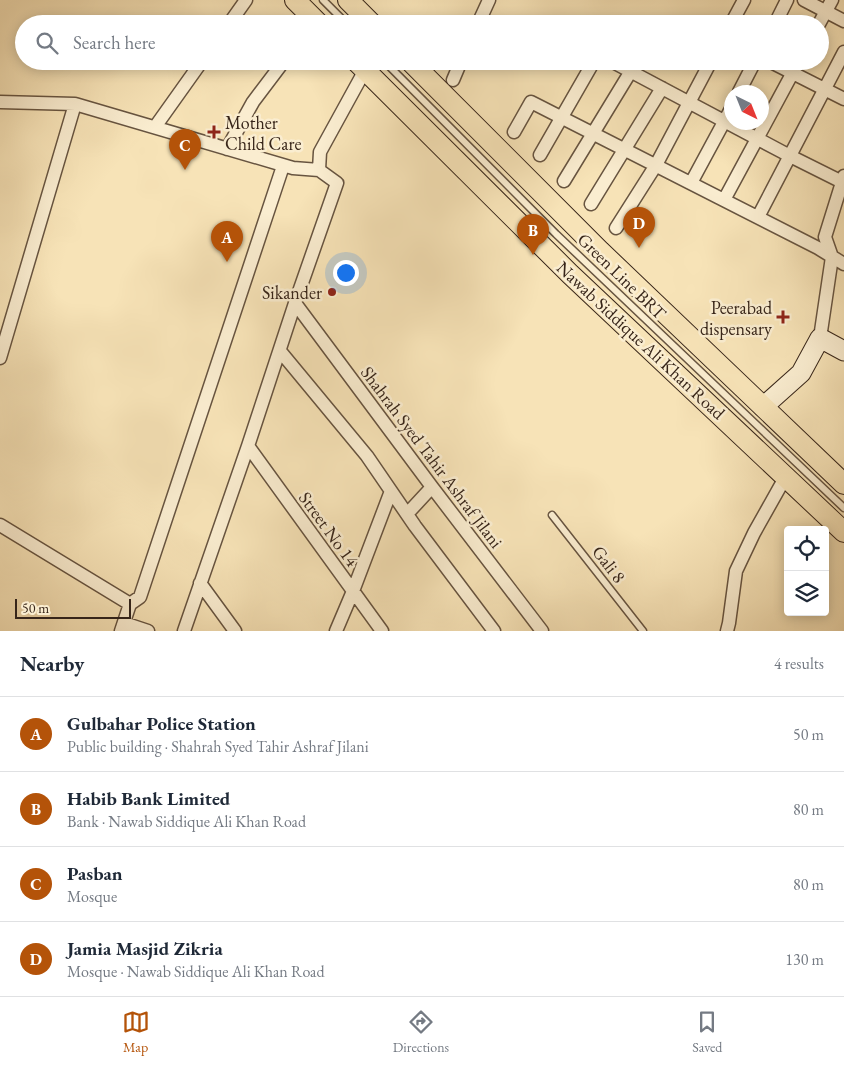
<!DOCTYPE html>
<meta charset="utf-8">
<style>
body{margin:0;font-family:"EB Garamond",serif;background:#f6f6f7;color:#1f2937}
.controls{position:absolute;right:15px;bottom:15px;display:grid;overflow:hidden;border-radius:5px;box-shadow:0 2px 12px #0003}
.controls button{width:45px;height:45px;display:grid;place-items:center;padding:0;border:0;border-bottom:1px solid #e0e1e3;background:#fff;color:#1f2937;font:25px sans-serif}
.compass{position:absolute;left:724px;top:85px;width:45px;height:45px;border-radius:50%;background:#fff;box-shadow:0 2px 12px #0003;rotate:137deg}
.scale{position:absolute;left:15px;bottom:12px;width:116px;box-sizing:border-box;padding-left:5px;border:2px solid #372519;border-top:0;font-size:14px;line-height:18px;white-space:nowrap;color:#372519;-webkit-text-stroke:4px #faedd0;paint-order:stroke}
.you{position:absolute;left:345px;top:272px;width:18px;height:18px;margin:-12px;border:4px solid #fff;border-radius:50%;background:#1a73e8;box-shadow:0 0 0 8px #1a73e833}
.badge{display:grid;place-items:center;width:32px;height:32px;border-radius:50%;background:#b45309;color:#fff;font-size:16px;font-weight:700}
.pin{position:absolute;translate:-50% -41px;filter:drop-shadow(0 1px 2px #0008)}
.pin::after{content:'';position:absolute;top:26px;width:18px;height:15px;background:inherit;clip-path:polygon(0 0,100% 0,50% 100%)}
.list{margin:0;padding:0;list-style:none}
h2{display:flex;justify-content:space-between;align-items:center;height:65px;margin:0;padding:0 20px;font-size:21px}
h2 small{font-size:16px;font-weight:400;color:#747a83}
.list li{display:grid;grid-template-columns:32px 1fr auto;gap:15px;align-items:center;box-sizing:border-box;height:75px;padding:0 20px;border-top:1px solid #e0e1e3}
.list b{display:block;font-size:19px;white-space:nowrap}
.list p{margin:0;font-size:16px;white-space:nowrap;color:#747a83}
.list em{font-size:16px;font-style:normal;color:#747a83}
.icon{flex:none;width:28px;height:28px;fill:none;stroke:currentColor;stroke-width:2;stroke-linecap:round;stroke-linejoin:round}
.map{position:relative;flex:none;width:844px;height:631px;overflow:hidden}
.search{position:absolute;background:#fff;box-shadow:0 2px 12px #0003;left:15px;right:15px;top:15px;height:55px;display:flex;align-items:center;gap:12px;box-sizing:border-box;padding:0 18px;border-radius:28px;color:#747a83;font-size:19px}
.sheet{height:365px;background:#fff}
nav{display:flex;justify-content:space-around;align-items:center;box-sizing:border-box;height:70px;border-top:1px solid #e0e1e3;background:#fff;font-size:14px;color:#747a83}
nav a{display:grid;justify-items:center;gap:2px}
nav .on{color:#b45309}
.map>svg:first-child{display:block}
</style>
<div class="map">
<svg width="844" height="631" viewBox="0 0 844 631">
<rect width="100%" height="100%" fill="#f7e3b7"/>
<filter id="stains"><feTurbulence type="fractalNoise" baseFrequency=".004" numOctaves="4"/><feColorMatrix values="0 0 0 0 .2 0 0 0 0 .09 0 0 0 0 .02 0 0 0 .5 -.17"/></filter>
<radialGradient id="worn" r=".72"><stop offset=".6" stop-color="#630" stop-opacity="0"/><stop offset="1" stop-color="#630" stop-opacity=".3"/></radialGradient>
<g fill="none" stroke-linecap="round" stroke-linejoin="round">
<!-- lane casing -->
<g stroke="#675440" stroke-width="9">
<path id="lane" d="M323,0l24,24
M384,61l172,173 288,274
M552,515l91,116"/>
</g>
<!-- street casing -->
<g stroke="#675440" stroke-width="15">
<path id="street" d="M804,0l40,21
M229,24l17,-24
M478,24l11,-24
M731,24l13,-24
M775,24l12,-24
M819,24l13,-24
M611,61l179,95 54,27
M769,61l75,38
M453,80l8,-19
M739,92l16,-31
M0,102l75,2 218,64 26,2
M155,127l47,-66
M514,132l17,-30 287,146 26,16
M227,149l26,-47 31,-41
M540,155l54,-94
M564,181l67,-110
M691,183l41,-76
M724,200l75,-139
M591,204l71,-116
M758,217l86,-165
M616,228l40,-63 55,-104
M295,303l137,184 110,144
M820,338l12,-81 -7,-20 19,-61
M280,351l87,105 48,70 79,105
M0,358l75,-254
M248,446l134,185
M407,514l25,-27
M0,525l130,79 -9,27
M200,583l35,48
M130,604l10,-7 143,-431
M124,623l24,8
M184,631l64,-185 47,-143 42,-120 -18,-13 1,-18 45,-82
M336,631l17,-40 38,-100
M727,631l2,-8 7,-52 18,-38 32,-57"/>
</g>
<!-- secondary casing -->
<g stroke="#372519" stroke-width="21">
<path id="secondary" d="M763,407l38,-34 19,-35 24,13"/>
</g>
<!-- primary casing -->
<g stroke="#372519" stroke-width="22">
<path id="primary" d="M295,0l24,24
M348,0l24,24
M356,61l214,213 274,258
M410,61l190,190 244,233"/>
</g>
<!-- lane -->
<use href="#lane" stroke="#faedd0" stroke-width="6"/>
<!-- street -->
<use href="#street" stroke="#faedd0" stroke-width="12"/>
<!-- secondary -->
<use href="#secondary" stroke="#faedd0" stroke-width="19"/>
<!-- primary -->
<use href="#primary" stroke="#f7e3b7" stroke-width="20"/>
</g>
<!-- markers -->
<g fill="#8f2418" stroke="#faedd0" stroke-width="2">
<path d="M211.5 124.5h5v5h5v5h-5v5h-5v-5h-5v-5h5z"/>
<circle cx="332" cy="292" r="5"/>
<path d="M780.5 309.5h5v5h5v5h-5v5h-5v-5h-5v-5h5z"/>
</g>
<g text-anchor="middle" dominant-baseline="central" stroke-width="5" stroke-linejoin="round" paint-order="stroke">
<!-- poi labels -->
<g font-size="18" fill="#372519" stroke="#faedd0" text-anchor="end">
<text x="225" y="122" text-anchor="start">Mother<tspan x="225" dy="21">Child Care</tspan></text>
<text x="322" y="292">Sikander</text>
<text x="772" y="307">Peerabad<tspan x="772" dy="21">dispensary</tspan></text>
</g>
<!-- street labels -->
<g font-size="18" fill="#372519" stroke="#faedd0">
<text transform="translate(622 276) rotate(44)">Green Line BRT</text>
<text transform="translate(641 340) rotate(43)">Nawab Siddique Ali Khan Road</text>
<text transform="translate(432 457) rotate(53)">Shahrah Syed Tahir Ashraf Jilani</text>
<text transform="translate(329 529) rotate(54)">Street No 14</text>
<text transform="translate(609 564) rotate(52)">Gali 8</text>
</g>
</g>
<rect width="100%" height="100%" filter="url(#stains)"/>
<rect width="100%" height="100%" fill="url(#worn)"/>
</svg>
<div class="controls">
<button><svg class="icon" aria-label="locate" viewBox="0 0 24 24"><circle cx="12" cy="12" r="6"/><path d="M12 2v4M12 18v4M2 12h4M18 12h4"/></svg></button>
<button><svg class="icon" aria-label="layers" viewBox="0 0 24 24"><path d="M12 4l9 5-9 5-9-5zM3 14l9 5 9-5"/></svg></button>
</div>
<svg class="compass" viewBox="-18 -18 36 36"><path d="M0-13l5 13h-10z" fill="#e53935"/><path d="M0 13l5-13h-10z" fill="#747a83"/></svg>
<div class="scale">50 m</div>
<div class="you"></div>
<div class="pin badge" style="left:227px;top:262px">A</div>
<div class="pin badge" style="left:533px;top:255px">B</div>
<div class="pin badge" style="left:185px;top:170px">C</div>
<div class="pin badge" style="left:639px;top:248px">D</div>
<div class="search"><svg class="icon" aria-label="search" viewBox="0 0 24 24"><circle cx="10" cy="10" r="6"/><path d="M15 15l6 6"/></svg>Search here</div>
</div>
<section class="sheet">
<h2>Nearby<small>4 results</small></h2>
<ul class="list">
<li><span class="badge">A</span><div><b>Gulbahar Police Station</b><p>Public building · Shahrah Syed Tahir Ashraf Jilani</p></div><em>50 m</em></li>
<li><span class="badge">B</span><div><b>Habib Bank Limited</b><p>Bank · Nawab Siddique Ali Khan Road</p></div><em>80 m</em></li>
<li><span class="badge">C</span><div><b>Pasban</b><p>Mosque</p></div><em>80 m</em></li>
<li><span class="badge">D</span><div><b>Jamia Masjid Zikria</b><p>Mosque · Nawab Siddique Ali Khan Road</p></div><em>130 m</em></li>
</ul>
</section>
<nav>
<a class="on"><svg class="icon" aria-label="map" viewBox="0 0 24 24"><path d="M3 6l6-2 6 2 6-2v14l-6 2-6-2-6 2zM9 4v14M15 6v14"/></svg>Map</a>
<a><svg class="icon" aria-label="directions" viewBox="0 0 24 24"><path d="M12 3l9 9-9 9-9-9zM9 14v-3h6M13 9l2 2-2 2"/></svg>Directions</a>
<a><svg class="icon" aria-label="saved" viewBox="0 0 24 24"><path d="M7 4h10v16l-5-4-5 4z"/></svg>Saved</a>
</nav>
